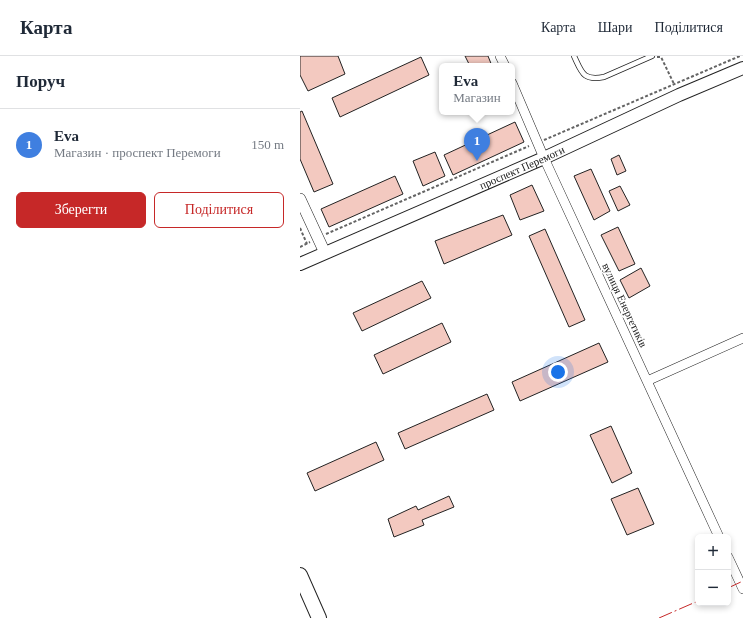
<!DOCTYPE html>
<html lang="uk">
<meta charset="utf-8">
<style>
body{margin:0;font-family:"Times New Roman",serif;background:#f6f6f7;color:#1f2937}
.controls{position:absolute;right:12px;bottom:12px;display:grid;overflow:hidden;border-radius:6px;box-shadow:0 2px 6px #0003}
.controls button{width:36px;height:36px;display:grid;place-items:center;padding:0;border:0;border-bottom:1px solid #e0e1e3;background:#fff;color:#1f2937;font:20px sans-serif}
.you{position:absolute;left:258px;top:316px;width:14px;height:14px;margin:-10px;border:3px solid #fff;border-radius:50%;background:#1a73e8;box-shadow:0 0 0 6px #1a73e833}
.badge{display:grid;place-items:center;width:26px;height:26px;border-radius:50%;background:#c62828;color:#fff;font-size:13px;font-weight:700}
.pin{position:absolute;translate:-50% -33px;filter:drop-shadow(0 1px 2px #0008)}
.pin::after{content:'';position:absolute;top:21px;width:14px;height:12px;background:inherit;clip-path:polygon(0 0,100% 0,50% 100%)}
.popup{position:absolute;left:139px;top:7px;width:76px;height:52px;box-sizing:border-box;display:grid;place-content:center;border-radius:6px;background:#fff;filter:drop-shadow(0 1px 3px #0005);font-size:13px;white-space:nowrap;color:#747a83}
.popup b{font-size:15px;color:#1f2937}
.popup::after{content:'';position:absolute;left:50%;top:100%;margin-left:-8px;border:8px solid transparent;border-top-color:#fff}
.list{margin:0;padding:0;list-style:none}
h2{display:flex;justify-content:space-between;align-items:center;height:52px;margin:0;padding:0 16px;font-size:17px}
h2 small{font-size:13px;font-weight:400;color:#747a83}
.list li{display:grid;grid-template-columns:26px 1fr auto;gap:12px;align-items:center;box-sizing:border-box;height:72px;padding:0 16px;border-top:1px solid #e0e1e3}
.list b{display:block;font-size:15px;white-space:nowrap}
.list p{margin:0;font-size:13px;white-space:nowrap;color:#747a83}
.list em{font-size:13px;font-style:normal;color:#747a83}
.actions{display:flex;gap:8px;padding:12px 16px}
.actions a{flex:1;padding:9px 0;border:1px solid #c62828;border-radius:6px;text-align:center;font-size:14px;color:#c62828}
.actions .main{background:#c62828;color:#fff}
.map{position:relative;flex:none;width:443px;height:562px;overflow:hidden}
header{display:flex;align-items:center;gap:24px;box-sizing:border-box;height:56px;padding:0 20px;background:#fff;border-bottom:1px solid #e0e1e3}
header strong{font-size:19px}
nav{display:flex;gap:22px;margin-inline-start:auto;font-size:14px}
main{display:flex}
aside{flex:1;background:#fff}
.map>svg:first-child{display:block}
</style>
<header>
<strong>Карта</strong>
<nav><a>Карта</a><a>Шари</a><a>Поділитися</a></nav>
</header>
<main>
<aside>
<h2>Поруч<small></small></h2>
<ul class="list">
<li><span class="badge" style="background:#3f7fe0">1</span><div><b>Eva</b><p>Магазин · проспект Перемоги</p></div><em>150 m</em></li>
</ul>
<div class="actions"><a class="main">Зберегти</a><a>Поділитися</a></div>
</aside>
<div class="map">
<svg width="443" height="562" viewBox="0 0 443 562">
<rect width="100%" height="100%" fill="#fff"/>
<!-- building -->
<path fill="#f3c9c0" stroke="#222" d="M0,0h38l7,18 -37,17 -8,-16z
M165,0h23l4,10h-22z
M121,1l8,18 -89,42 -8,-19z
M2,55l31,73 -19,8 -14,-33v-47z
M215,66l9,20 -71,33 -9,-20z
M135,96l10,24 -22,10 -10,-25z
M319,99l7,16 -9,4 -6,-16z
M291,113l19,42 -16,9 -20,-44z
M95,120l8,18 -74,33 -8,-18z
M232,129l12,26 -24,9 -10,-25z
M320,130l10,19 -12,6 -9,-20z
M203,159l9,20 -68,29 -9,-23z
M318,171l17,37 -16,7 -18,-36z
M245,173l40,91 -16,7 -40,-91z
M341,212l9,18 -21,12 -9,-18z
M122,225l9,17 -69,33 -9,-18z
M142,267l9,19 -68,32 -9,-19z
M299,287l9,19 -88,39 -8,-19z
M187,338l7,16 -89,39 -7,-16z
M311,370l21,47 -20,10 -22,-48z
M76,386l8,18 -69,31 -8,-18z
M338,432l16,36 -27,11 -16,-36z
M149,440l5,11 -32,13 2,5 -30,12 -6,-18 28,-13 2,4z"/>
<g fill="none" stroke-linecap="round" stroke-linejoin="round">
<!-- service casing -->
<g stroke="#222" stroke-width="6">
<path id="service" d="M274,0c8,17 9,25 30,21l48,-21"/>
</g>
<!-- minor casing -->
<g stroke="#222" stroke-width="10">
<path id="minor" d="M200,0l5,10
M212,27l32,75 175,379
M347,325l96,-43
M428,501l15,32"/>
</g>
<!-- tertiary casing -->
<g stroke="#222" stroke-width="12">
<path id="tertiary" d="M0,143l25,54"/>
</g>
<!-- secondary casing -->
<g stroke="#222" stroke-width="14">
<g id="secondary">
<path id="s1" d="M0,208l244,-106 135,-63 64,-27"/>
</g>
</g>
<!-- primary casing -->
<g stroke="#222" stroke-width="16">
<path id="primary" d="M0,519l19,43"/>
</g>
<!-- path -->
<path stroke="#646464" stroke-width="2" stroke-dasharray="3 2" stroke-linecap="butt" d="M357,1h4l13,27
M244,84l196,-84
M0,172l7,16
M26,178l203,-88
M0,191l10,-5"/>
<!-- service -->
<use href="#service" stroke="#fff" stroke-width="4.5"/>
<!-- minor -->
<use href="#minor" stroke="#fff" stroke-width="9"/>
<!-- tertiary -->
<use href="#tertiary" stroke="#fff" stroke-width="11"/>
<!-- secondary -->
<use href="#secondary" stroke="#fff" stroke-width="12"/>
<!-- primary -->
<use href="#primary" stroke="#fff" stroke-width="14"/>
<!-- power -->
<path stroke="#c62828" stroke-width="1" stroke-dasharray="14 3 2 3" stroke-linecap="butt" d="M428,532l15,-7
M359,562l39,-17"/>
</g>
<g text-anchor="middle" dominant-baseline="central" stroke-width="3" stroke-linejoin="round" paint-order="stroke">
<!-- street labels -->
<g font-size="11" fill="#222" stroke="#fff">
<text stroke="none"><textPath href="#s1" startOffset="242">проспект Перемоги</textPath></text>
<text transform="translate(325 249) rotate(65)">вулиця Енергетиків</text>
</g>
</g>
</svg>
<div class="controls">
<button>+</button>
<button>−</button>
</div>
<div class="you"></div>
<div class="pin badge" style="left:177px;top:105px;background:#3f7fe0">1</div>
<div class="popup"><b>Eva</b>Магазин</div>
</div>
</main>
